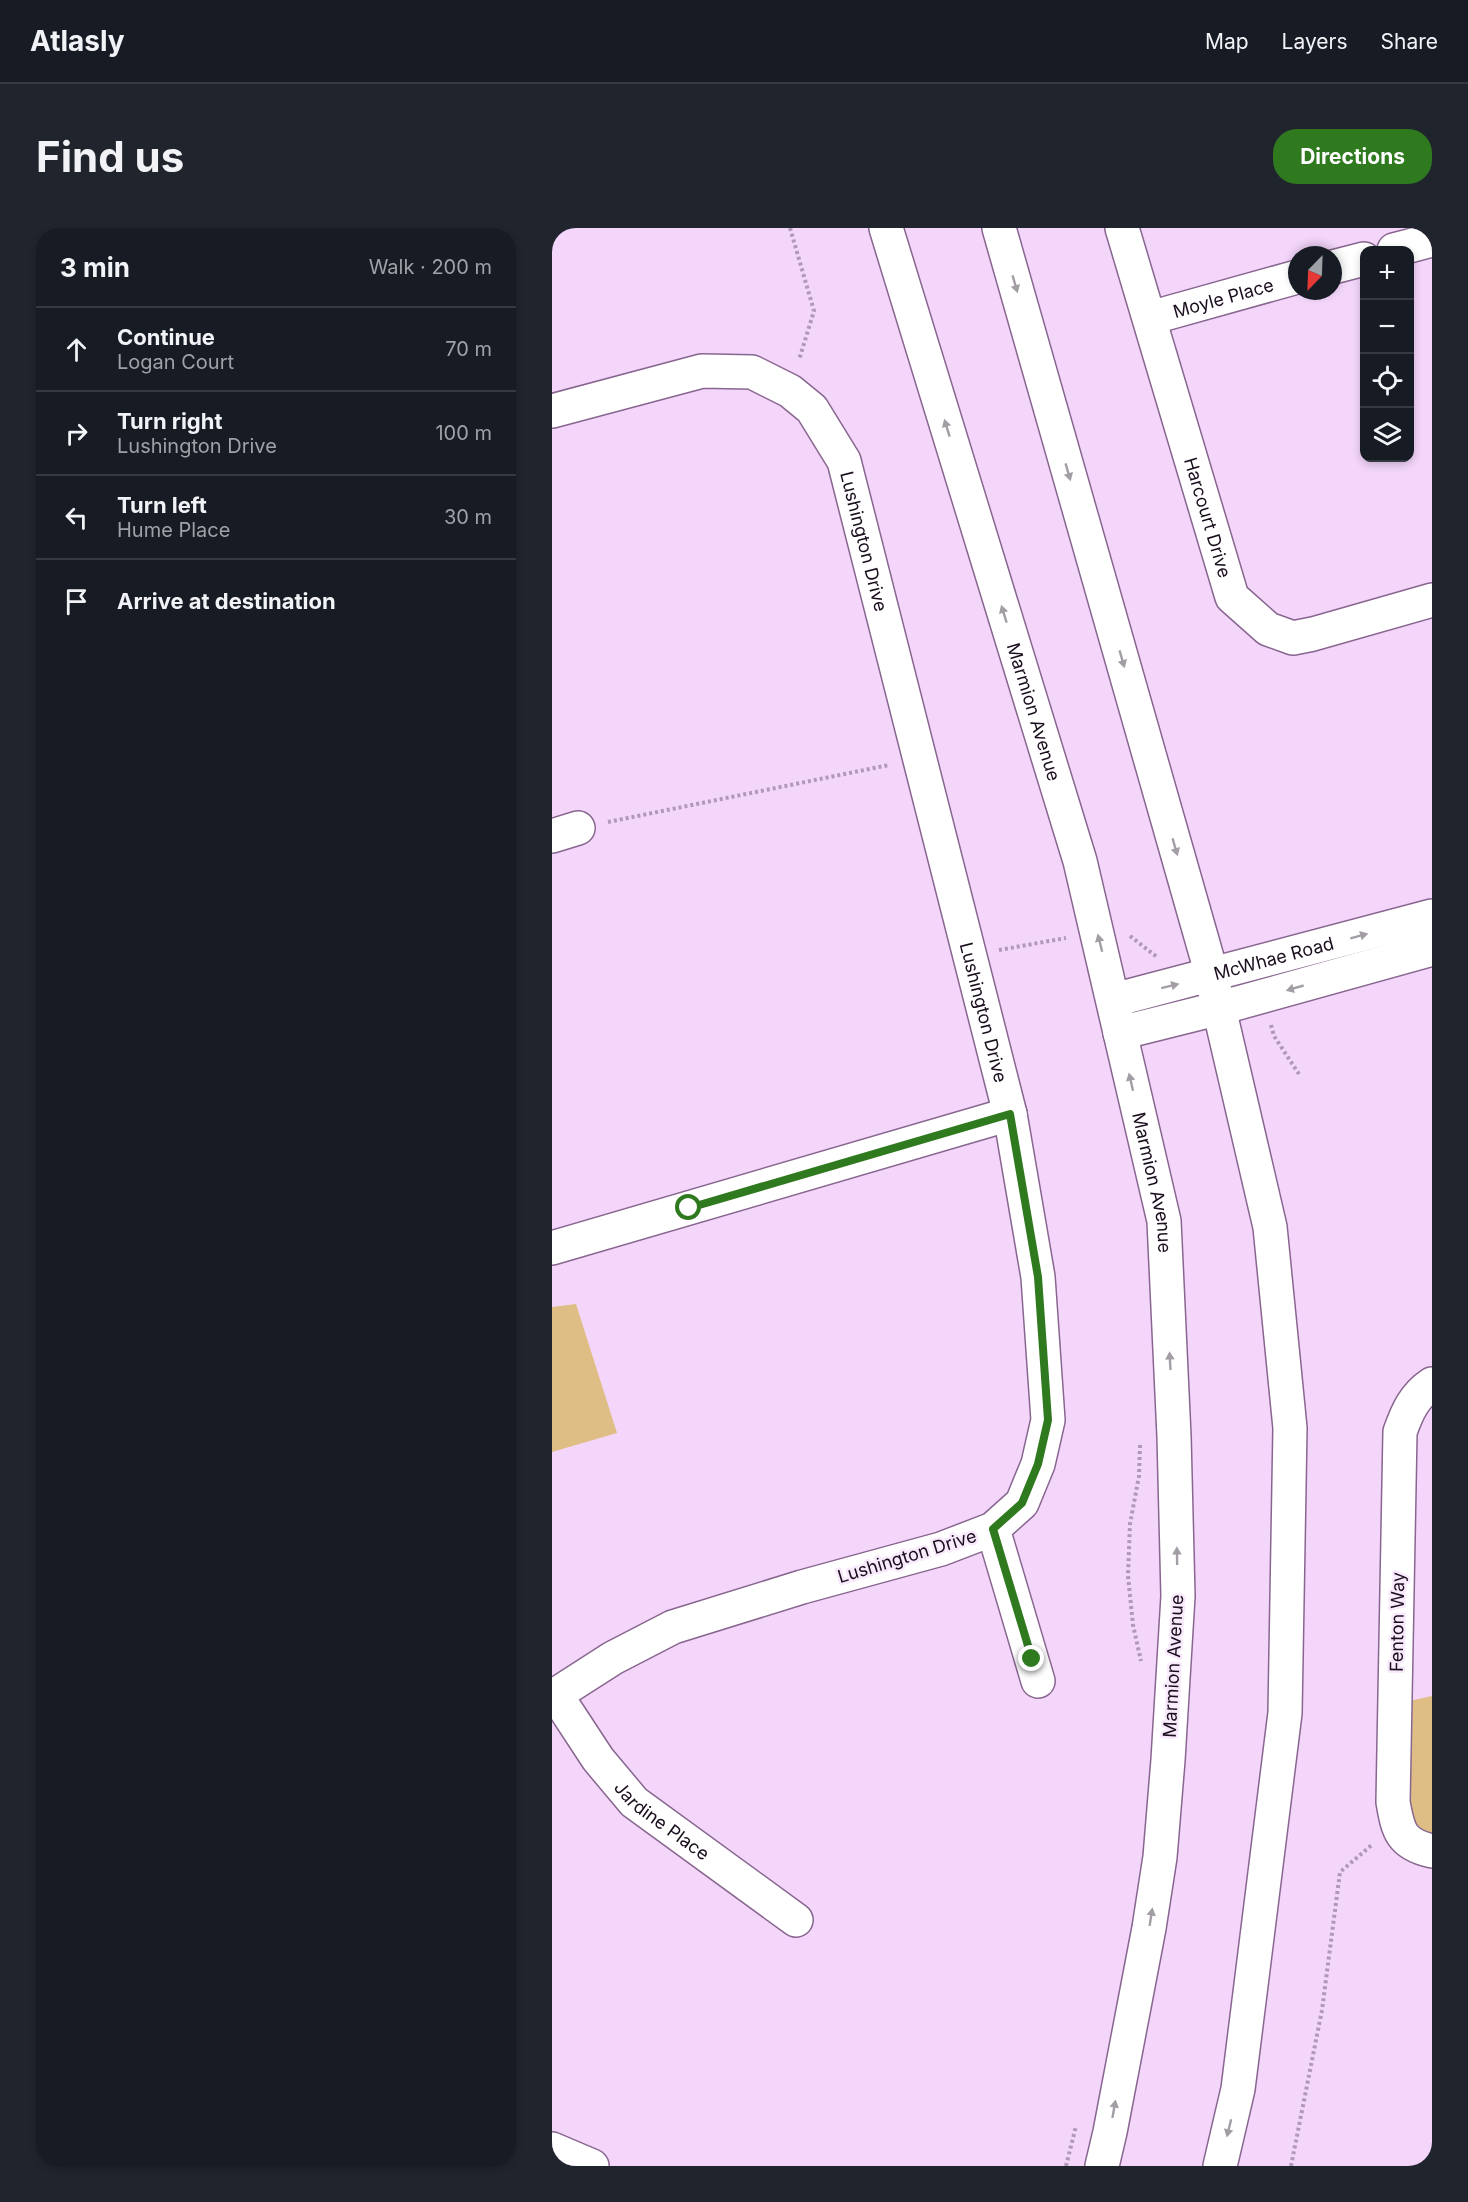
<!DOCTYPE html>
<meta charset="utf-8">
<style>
body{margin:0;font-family:Inter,sans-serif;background:#20242c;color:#f1f3f6}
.controls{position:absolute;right:18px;top:18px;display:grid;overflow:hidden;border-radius:12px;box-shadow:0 3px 9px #0003}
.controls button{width:54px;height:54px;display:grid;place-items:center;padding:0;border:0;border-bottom:2px solid #363941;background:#171b24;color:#f1f3f6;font:30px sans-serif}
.compass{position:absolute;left:736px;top:18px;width:54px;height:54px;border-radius:50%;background:#171b24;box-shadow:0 3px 9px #0003;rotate:203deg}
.stop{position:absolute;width:18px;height:18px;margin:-14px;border:4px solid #2f791e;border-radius:50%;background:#fff}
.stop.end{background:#2f791e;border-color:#fff;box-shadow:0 2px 6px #0008}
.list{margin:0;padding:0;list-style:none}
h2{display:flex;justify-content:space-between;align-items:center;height:78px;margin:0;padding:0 24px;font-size:26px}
h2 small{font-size:20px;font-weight:400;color:#9ea1a6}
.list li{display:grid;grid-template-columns:39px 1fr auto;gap:18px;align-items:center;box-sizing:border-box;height:84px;padding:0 24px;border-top:2px solid #363941}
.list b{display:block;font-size:22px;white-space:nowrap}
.list p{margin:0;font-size:20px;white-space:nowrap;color:#9ea1a6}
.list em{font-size:20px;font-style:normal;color:#9ea1a6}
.icon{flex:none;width:33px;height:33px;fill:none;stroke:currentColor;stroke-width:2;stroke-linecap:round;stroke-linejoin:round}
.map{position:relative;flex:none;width:880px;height:1938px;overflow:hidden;border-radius:24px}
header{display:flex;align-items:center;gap:36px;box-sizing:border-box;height:84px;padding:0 30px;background:#171b24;border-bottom:2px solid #363941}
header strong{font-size:28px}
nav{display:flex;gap:33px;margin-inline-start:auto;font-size:21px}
.intro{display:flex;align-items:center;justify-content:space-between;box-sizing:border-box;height:144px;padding:0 36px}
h1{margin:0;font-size:42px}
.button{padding:15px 27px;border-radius:24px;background:#2f791e;color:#fff;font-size:21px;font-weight:700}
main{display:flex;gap:36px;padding:0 36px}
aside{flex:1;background:#171b24;border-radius:24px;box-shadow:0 3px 9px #0003}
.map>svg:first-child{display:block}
</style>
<header>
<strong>Atlasly</strong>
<nav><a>Map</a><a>Layers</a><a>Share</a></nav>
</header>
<div class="intro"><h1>Find us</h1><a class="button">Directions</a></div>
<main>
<aside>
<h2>3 min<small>Walk · 200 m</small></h2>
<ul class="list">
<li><svg class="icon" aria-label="ahead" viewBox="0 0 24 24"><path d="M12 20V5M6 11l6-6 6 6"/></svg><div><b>Continue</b><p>Logan Court</p></div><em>70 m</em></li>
<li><svg class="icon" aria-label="right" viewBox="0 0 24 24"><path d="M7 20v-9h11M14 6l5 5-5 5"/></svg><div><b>Turn right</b><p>Lushington Drive</p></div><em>100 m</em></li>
<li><svg class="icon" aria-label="left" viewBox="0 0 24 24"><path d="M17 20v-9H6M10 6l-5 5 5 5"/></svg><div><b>Turn left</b><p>Hume Place</p></div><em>30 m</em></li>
<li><svg class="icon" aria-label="arrive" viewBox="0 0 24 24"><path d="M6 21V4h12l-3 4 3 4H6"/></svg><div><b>Arrive at destination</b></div></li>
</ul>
</aside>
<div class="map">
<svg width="880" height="1938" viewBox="0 0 880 1938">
<rect width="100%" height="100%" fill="#f4d6fb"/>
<!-- green -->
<path fill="#dfbe86" d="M24,1076l41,129 -65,19v-145z
M880,1468v144l-28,-2 -9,-134z"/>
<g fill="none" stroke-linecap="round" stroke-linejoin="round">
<!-- minor casing -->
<g stroke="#88668f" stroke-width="36">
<g id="minor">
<path id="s1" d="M570,0l110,369 36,32 25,9 20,-4 119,-34"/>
<path d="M842,22l38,-10"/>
<path d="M781,39l31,-8"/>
<path id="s2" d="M598,90l147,-41"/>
<path id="s3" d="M0,183l150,-40 50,1 38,19 22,18 32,52 166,653 28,163 10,143 -10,44 -16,39 -29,26 -52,20 -139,38 -129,40 -60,31 -61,39"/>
<path d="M0,608l26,-8"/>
<path id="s4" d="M562,772l318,-84"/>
<path d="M568,805l100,-25 212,-59"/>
<path d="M0,1020l458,-134"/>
<path d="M880,1156c-18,12 -25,28 -32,48l-7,370c5,29 8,42 39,49"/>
<path d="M441,1301l45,152"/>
<path id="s5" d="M4,1467l42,64 36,43 162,118"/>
<path d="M0,1921l40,17"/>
</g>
</g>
<!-- highway casing -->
<g stroke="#88668f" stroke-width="36">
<g id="highway">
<path id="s6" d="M334,0l194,633 84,360 10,215 4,160 -10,164 -8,97 -11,71 -39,204 -8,34"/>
<path d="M447,0l209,733 62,266 20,201 -5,285 -47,376 -18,77"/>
</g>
</g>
<!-- path -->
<path stroke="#b198b6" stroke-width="4" stroke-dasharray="3 3" stroke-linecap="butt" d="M238,0l24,83 -15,49
M56,594l281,-57
M578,708l27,21
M447,722l67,-12
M719,797l3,11 25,38
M588,1217l-1,31 -9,48 -2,52 5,49 8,36
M514,1938l10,-40
M739,1938l31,-156 18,-138 33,-28"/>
<!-- minor -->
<use href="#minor" stroke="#fff" stroke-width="33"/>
<!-- highway -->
<use href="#highway" stroke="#fff" stroke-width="33"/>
</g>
<!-- one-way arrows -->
<defs><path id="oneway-solid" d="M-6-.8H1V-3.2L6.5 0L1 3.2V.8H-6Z" transform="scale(1.5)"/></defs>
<g fill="#a39ea5">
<use href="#oneway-solid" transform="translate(463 56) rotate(74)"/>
<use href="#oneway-solid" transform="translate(395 200) rotate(-107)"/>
<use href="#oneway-solid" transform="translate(516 244) rotate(74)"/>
<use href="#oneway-solid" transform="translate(452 386) rotate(-107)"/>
<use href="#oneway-solid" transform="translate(570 431) rotate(74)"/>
<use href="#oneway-solid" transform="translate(623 619) rotate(74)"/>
<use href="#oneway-solid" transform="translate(807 708) rotate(-15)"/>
<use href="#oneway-solid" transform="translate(548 715) rotate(-104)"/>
<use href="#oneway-solid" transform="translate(618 758) rotate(-14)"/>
<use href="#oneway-solid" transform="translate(743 760) rotate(164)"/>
<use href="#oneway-solid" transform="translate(579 854) rotate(-103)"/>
<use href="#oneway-solid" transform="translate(618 1133) rotate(-93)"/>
<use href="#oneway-solid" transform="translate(625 1328) rotate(-91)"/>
<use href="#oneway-solid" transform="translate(599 1689) rotate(-81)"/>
<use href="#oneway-solid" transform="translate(562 1881) rotate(-80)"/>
<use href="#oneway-solid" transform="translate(677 1900) rotate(104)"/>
</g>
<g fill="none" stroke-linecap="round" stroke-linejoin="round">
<!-- route -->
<path stroke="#2f791e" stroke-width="8" d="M137,980l321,-94 28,163 10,143 -10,44 -16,39 -29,26 39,130"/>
</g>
<g text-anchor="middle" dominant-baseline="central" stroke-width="5" stroke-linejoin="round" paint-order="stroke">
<!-- street labels -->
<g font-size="18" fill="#1a0d1d" stroke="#f9e9fc">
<text stroke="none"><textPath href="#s2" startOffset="76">Moyle Place</textPath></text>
<text stroke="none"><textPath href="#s1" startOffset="302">Harcourt Drive</textPath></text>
<text stroke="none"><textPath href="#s3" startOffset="420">Lushington Drive</textPath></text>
<text stroke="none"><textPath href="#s6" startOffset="506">Marmion Avenue</textPath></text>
<text stroke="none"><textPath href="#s4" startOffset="165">McWhae Road</textPath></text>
<text stroke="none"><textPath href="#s3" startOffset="906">Lushington Drive</textPath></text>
<text stroke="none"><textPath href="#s6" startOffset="992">Marmion Avenue</textPath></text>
<text transform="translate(355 1328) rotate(-17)">Lushington Drive</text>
<text transform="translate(845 1394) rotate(-89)">Fenton Way</text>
<text transform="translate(621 1438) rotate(-87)">Marmion Avenue</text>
<text stroke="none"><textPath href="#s5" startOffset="166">Jardine Place</textPath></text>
</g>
</g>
</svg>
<div class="controls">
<button>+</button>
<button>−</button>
<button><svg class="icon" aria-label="locate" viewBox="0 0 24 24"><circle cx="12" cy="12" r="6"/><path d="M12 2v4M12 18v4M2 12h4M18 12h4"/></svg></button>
<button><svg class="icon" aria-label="layers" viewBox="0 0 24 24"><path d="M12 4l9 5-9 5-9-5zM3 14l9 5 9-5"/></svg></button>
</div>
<svg class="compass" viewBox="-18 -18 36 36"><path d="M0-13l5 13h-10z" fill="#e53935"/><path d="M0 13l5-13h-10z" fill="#9ea1a6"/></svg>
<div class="stop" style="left:137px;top:980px"></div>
<div class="stop end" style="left:480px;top:1431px"></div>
</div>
</main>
